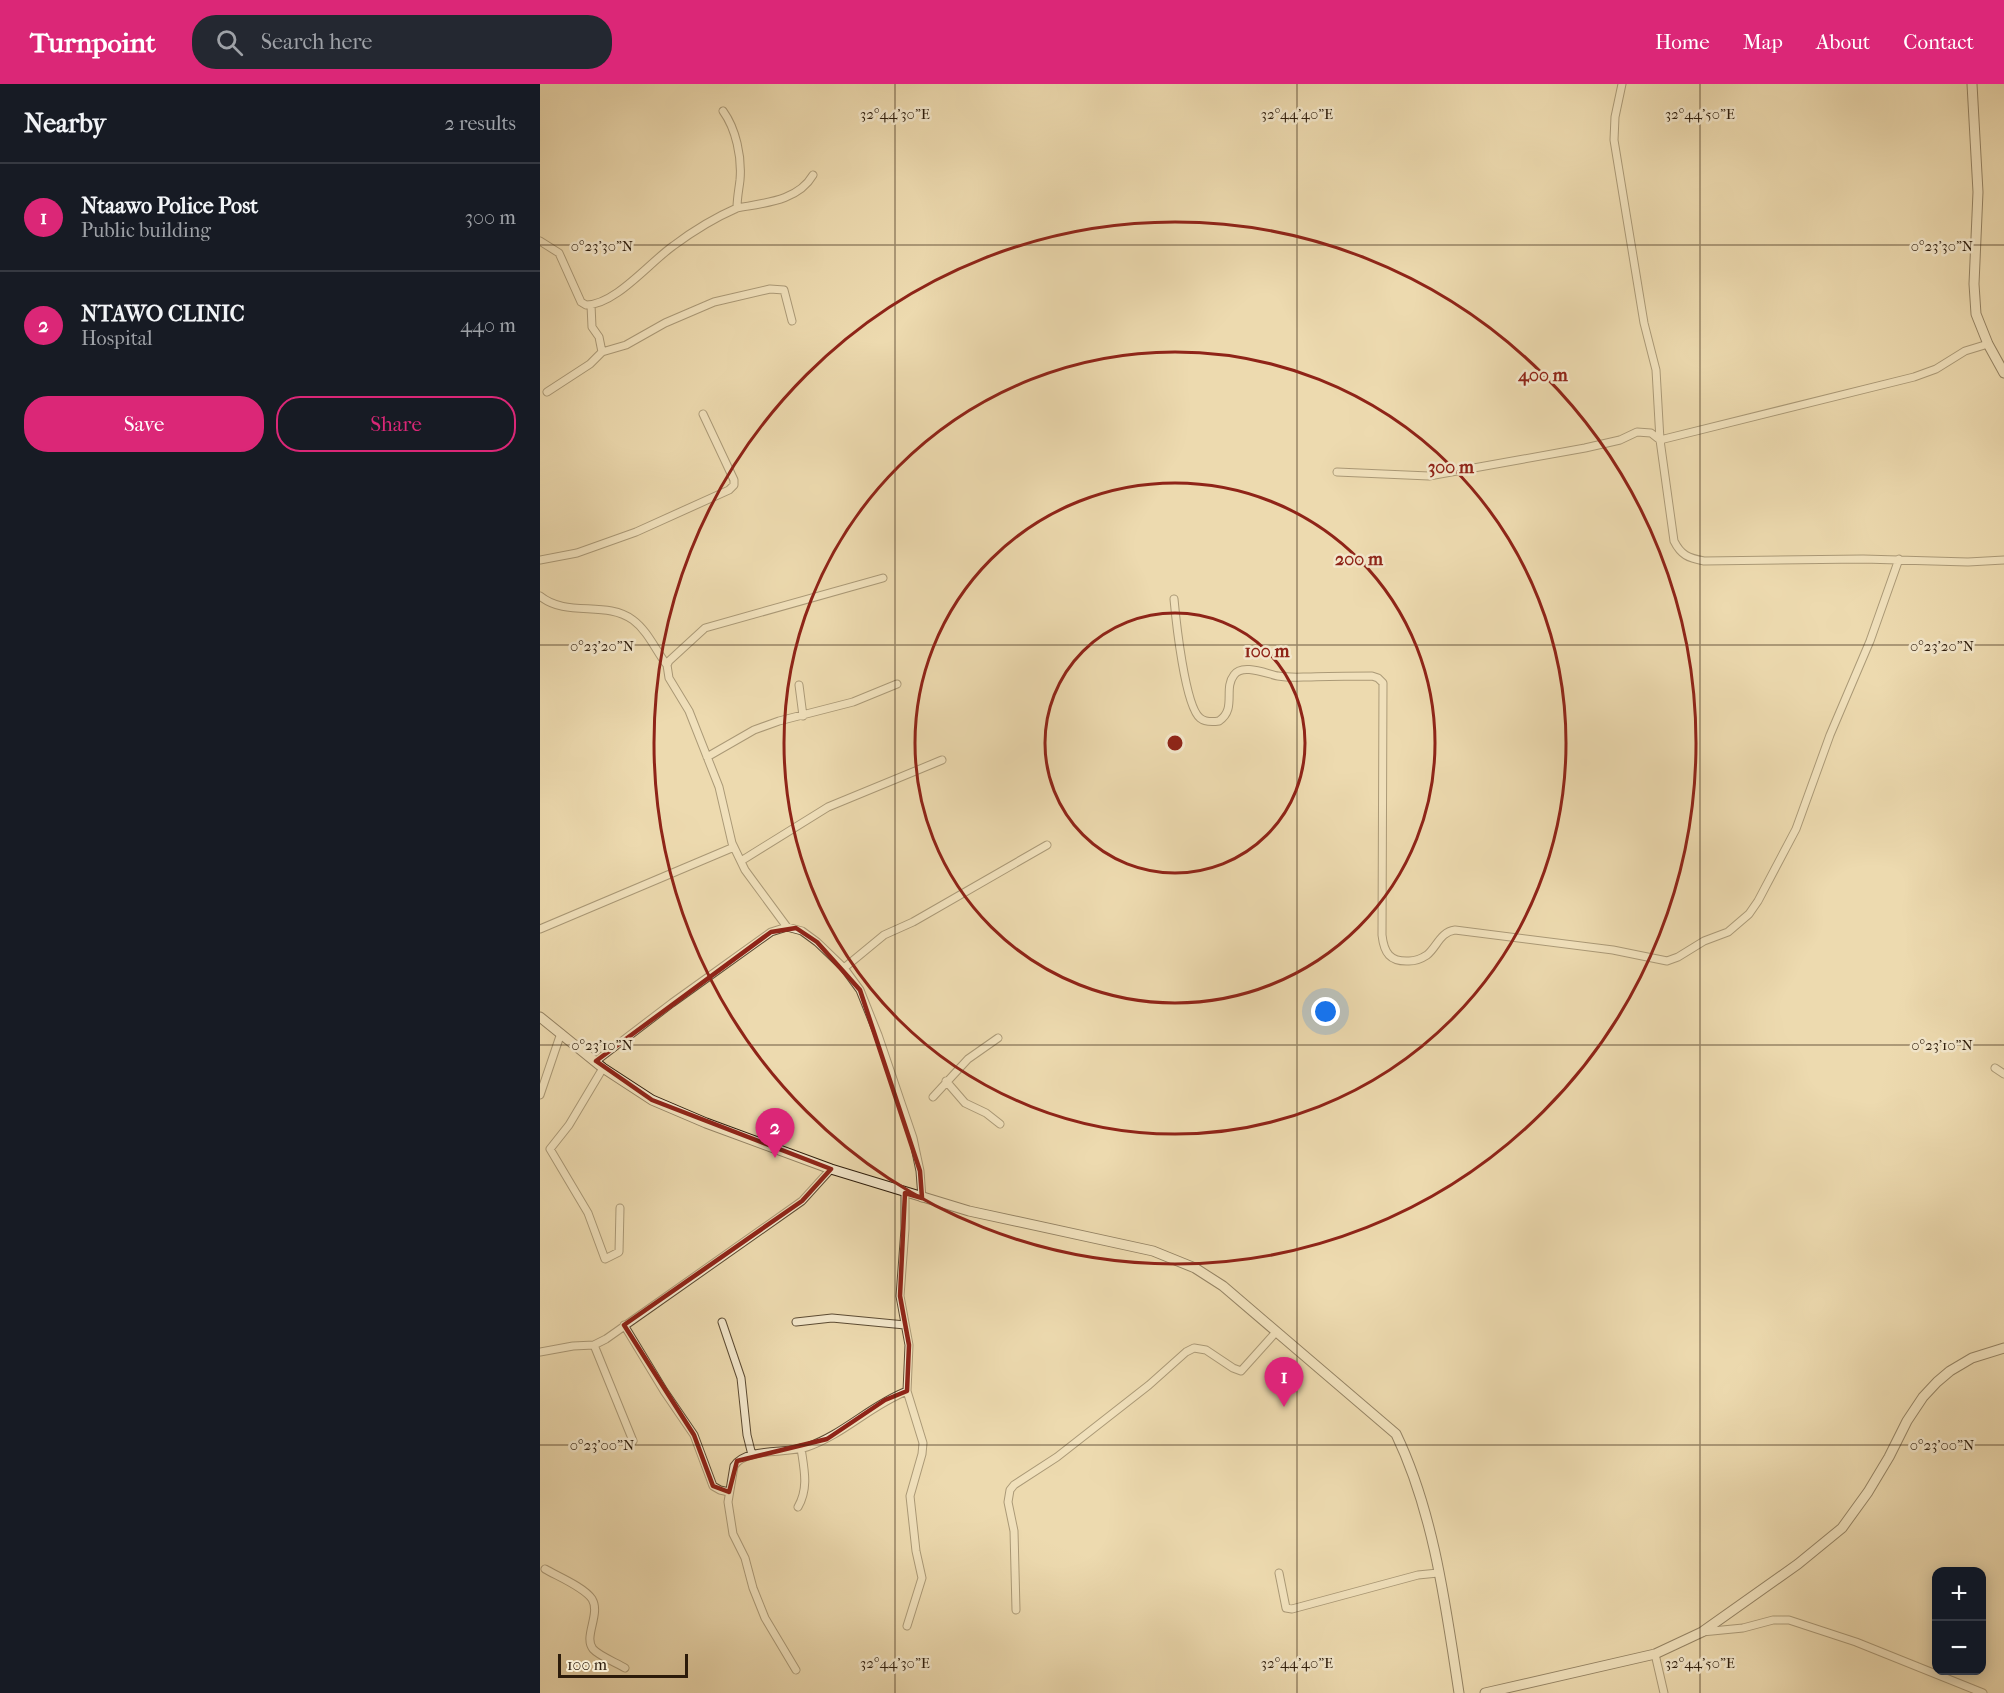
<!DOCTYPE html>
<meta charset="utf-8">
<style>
body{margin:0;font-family:"IM FELL French Canon",serif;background:#242831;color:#f1f3f6}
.controls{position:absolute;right:18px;bottom:18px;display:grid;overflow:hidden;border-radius:12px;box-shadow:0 3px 15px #0003}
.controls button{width:54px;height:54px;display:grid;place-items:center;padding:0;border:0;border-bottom:2px solid #363941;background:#171b24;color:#f1f3f6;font:30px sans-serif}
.scale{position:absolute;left:18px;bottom:15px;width:130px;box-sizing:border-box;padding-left:6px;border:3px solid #2c1b0a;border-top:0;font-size:16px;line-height:21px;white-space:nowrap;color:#2c1b0a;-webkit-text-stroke:4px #f3e7cb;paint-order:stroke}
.you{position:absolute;left:786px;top:928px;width:21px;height:21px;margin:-15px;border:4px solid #fff;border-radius:50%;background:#1a73e8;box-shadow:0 0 0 9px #1a73e833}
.badge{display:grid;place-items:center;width:39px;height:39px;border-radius:50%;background:#db2777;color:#fff;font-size:20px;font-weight:700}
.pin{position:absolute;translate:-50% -50px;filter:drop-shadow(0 2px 3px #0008)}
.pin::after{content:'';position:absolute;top:32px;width:21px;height:18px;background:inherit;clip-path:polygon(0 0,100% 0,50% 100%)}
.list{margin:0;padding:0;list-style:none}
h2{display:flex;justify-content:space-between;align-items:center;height:78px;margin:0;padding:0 24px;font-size:26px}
h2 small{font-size:20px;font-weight:400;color:#9ea1a6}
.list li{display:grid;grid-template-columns:39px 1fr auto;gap:18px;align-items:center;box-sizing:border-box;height:108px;padding:0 24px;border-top:2px solid #363941}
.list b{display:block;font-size:22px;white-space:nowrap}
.list p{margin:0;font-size:20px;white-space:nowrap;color:#9ea1a6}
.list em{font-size:20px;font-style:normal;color:#9ea1a6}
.actions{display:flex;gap:12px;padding:18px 24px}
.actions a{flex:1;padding:14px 0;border:2px solid #db2777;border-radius:24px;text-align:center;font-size:21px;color:#db2777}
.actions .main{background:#db2777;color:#fff}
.icon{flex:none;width:33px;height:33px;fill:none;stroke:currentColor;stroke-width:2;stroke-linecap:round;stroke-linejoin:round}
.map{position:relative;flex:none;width:1464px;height:1609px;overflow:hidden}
header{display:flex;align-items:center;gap:36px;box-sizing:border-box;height:84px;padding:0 30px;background:#db2777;color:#fff}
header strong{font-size:28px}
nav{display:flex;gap:33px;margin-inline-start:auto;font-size:21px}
.search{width:420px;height:54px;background:#242831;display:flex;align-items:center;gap:15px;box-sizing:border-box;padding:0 21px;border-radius:24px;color:#9ea1a6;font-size:22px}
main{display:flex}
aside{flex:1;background:#171b24}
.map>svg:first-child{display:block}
</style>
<header>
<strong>Turnpoint</strong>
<div class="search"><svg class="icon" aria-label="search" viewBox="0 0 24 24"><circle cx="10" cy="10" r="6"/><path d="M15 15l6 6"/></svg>Search here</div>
<nav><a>Home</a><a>Map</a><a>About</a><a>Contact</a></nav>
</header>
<main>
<aside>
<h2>Nearby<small>2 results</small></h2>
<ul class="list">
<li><span class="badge">1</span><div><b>Ntaawo Police Post</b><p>Public building</p></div><em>300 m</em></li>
<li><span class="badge">2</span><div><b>NTAWO CLINIC</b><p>Hospital</p></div><em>440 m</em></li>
</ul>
<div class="actions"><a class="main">Save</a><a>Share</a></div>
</aside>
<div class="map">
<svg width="1464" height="1609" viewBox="0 0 1464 1609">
<rect width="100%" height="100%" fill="#eddaaf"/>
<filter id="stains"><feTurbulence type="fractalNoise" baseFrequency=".00333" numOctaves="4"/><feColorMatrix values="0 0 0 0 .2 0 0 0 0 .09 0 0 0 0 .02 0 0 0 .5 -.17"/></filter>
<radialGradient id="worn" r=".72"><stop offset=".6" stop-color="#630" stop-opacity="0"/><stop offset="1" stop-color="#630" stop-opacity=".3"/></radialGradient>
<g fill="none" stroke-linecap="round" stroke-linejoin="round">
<!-- street casing -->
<g stroke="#5c4b33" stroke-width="9">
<path id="street" d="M1082,0l-7,33 -1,23 30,183 12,47 4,70 14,101c7,14 14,17 30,20l159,-2 105,3 36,-2
M197,124c27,-5 61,-7 76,-33
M0,157l19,12 22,49 5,3c29,0 63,-42 87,-59 20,-15 41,-28 64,-38 0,-10 2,-19 3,-28 2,-23 -4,-51 -17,-69
M62,268l24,-7 39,-22 49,-21 56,-13 14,1 8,31
M7,308l43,-28 12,-12 -3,-15 -7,-10 -1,-22
M797,388l92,4 156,-28 35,-8 17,-8 14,1 9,7 254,-63 22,-8 29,-18 23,-7
M0,476l37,-7 59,-21 93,-42 5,-5v-5l-31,-66
M0,512c27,22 66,4 93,24 15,11 23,31 34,45
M634,515c2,22 11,107 26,119 5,4 13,4 19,3 18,-12 4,-32 15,-46 8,-12 33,-1 44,1 11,2 23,1 33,1 20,-1 41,-1 61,-1l6,2 5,5 -1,252c2,18 8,27 27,26 6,0 12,-2 18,-6 10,-8 13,-23 28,-25l158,20 54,11 11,-4 26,-16 24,-9 21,-18 9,-13 38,-72 34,-94 40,-94 29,-82
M259,601l4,31
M167,673l47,-27 25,-9 74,-19 44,-18
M201,777l87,-54 114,-47
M247,843l-42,-57 -13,-27 -13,-56 -30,-76 -20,-33 -2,-13 2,-4 36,-33 178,-50
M0,845l194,-82
M304,884l40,-33 29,-13 134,-77
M56,977l76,-58 99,-71 16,-5 15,4 15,11 27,26 16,22 18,45 35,103 7,33 2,27
M63,984l-34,57 -19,24 38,64 17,46 14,-7 1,-44
M1455,984l9,6
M406,997l19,22 21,10 14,11
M0,1011l21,-62
M393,1013l35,-38 30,-21
M365,1109v36l-5,67 9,49 -2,46 16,52 -1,11 -12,42 6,55 6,27 -15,48
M182,1238l19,56 6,57 5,20
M256,1238l36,-4 73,7
M84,1241l40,66 30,44 19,51 7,4 9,2
M54,1261l39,96
M0,1268l33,-6 21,-1 12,-6 196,-138 29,-32
M258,1423c11,-19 6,-38 3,-59
M5,1485c12,7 39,18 47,30 9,15 -9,38 1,50 6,7 24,14 32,19
M739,1489l7,35 6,1 126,-34 20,-2
M476,1526l-2,-79 -6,-29 2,-12 4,-5 43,-28 92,-72 37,-33 8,-4 12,2 27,18 8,3 35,-39
M1162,1548l41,-4 30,-8h16l67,22 127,51
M1115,1570l9,39
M256,1586l-31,-52 -12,-30 -8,-30 -12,-24 -5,-32 6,-36c12,-19 53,-12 73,-19 37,-13 64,-42 100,-56"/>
</g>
<!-- secondary casing -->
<g stroke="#2c1b0a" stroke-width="11">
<path id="secondary" d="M1432,0l6,108 -4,92 2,30 12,30 16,29
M0,933l63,51 49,32 54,23 125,46 138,42 184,40 42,17 28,18 173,148c38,79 50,174 63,259
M945,1609l170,-39 47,-22 96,-68 44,-36 26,-36 21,-35 18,-36 16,-24 14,-15 13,-11 22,-13 32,-10"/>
</g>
<!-- street -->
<use href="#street" stroke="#f3e7cb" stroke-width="7"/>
<!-- secondary -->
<use href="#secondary" stroke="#f3e7cb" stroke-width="9"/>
</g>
<!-- marked area -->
<path d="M0 0H1464V1609H0ZM256,844l21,14 43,48 60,181 2,27 -17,-5 -1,20 -4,83 9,49 -2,46 -22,9 -58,39 -90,22 -8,31 -16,-6 -19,-51 -70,-110 178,-124 29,-32 -179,-69 -56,-39 175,-129z" fill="#eddaaf" fill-opacity=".55" fill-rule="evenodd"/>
<path fill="none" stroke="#8f2418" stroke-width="4.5" stroke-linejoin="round" d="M256,844l21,14 43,48 60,181 2,27 -17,-5 -1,20 -4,83 9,49 -2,46 -22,9 -58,39 -90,22 -8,31 -16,-6 -19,-51 -70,-110 178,-124 29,-32 -179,-69 -56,-39 175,-129z"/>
<!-- ticks -->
<path fill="none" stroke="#2c1b0a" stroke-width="1.5" stroke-opacity="0.45" d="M355,0v1609M757,0v1609M1160,0v1609M0,161h1464M0,561h1464M0,961h1464M0,1361h1464"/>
<!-- distance rings -->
<g fill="none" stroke="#8f2418" stroke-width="3">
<circle cx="635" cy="659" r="130"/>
<circle cx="635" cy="659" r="260"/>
<circle cx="635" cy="659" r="391"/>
<circle cx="635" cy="659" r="521"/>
</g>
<g font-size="15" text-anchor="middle" fill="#2c1b0a" stroke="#f3e7cb" stroke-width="5" stroke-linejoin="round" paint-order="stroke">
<text x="355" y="35">32°44'30"E</text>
<text x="757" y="35">32°44'40"E</text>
<text x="1160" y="35">32°44'50"E</text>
<text x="62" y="167">0°23'30"N</text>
<text x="1402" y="167">0°23'30"N</text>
<text x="62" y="567">0°23'20"N</text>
<text x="1402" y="567">0°23'20"N</text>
<text x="62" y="966">0°23'10"N</text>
<text x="1402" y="966">0°23'10"N</text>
<text x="62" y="1366">0°23'00"N</text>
<text x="1402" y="1366">0°23'00"N</text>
<text x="355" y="1584">32°44'30"E</text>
<text x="757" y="1584">32°44'40"E</text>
<text x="1160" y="1584">32°44'50"E</text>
</g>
<circle cx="635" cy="659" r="9" fill="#8f2418" stroke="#f3e7cb" stroke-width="3"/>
<g font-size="18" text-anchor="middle" font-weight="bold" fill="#8f2418" stroke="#f3e7cb" stroke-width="5" stroke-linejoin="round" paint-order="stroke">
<text x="1003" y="297">400 m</text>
<text x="911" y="389">300 m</text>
<text x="819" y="481">200 m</text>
<text x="727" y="573">100 m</text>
</g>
<rect width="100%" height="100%" filter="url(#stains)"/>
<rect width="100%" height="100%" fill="url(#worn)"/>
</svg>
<div class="controls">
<button>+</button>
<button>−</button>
</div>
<div class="scale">100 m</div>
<div class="you"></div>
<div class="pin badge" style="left:744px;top:1323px">1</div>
<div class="pin badge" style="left:235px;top:1074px">2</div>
</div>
</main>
